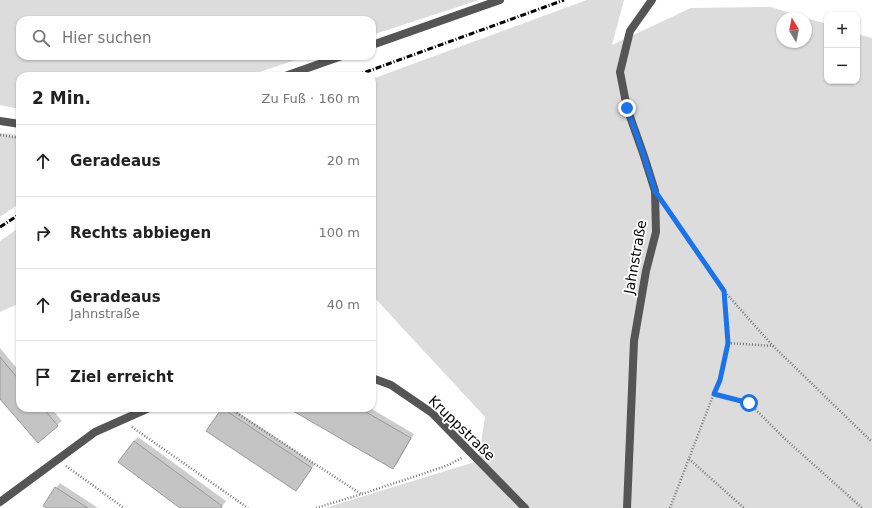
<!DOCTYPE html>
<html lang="de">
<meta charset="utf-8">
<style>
body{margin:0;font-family:"DejaVu Sans",sans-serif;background:#f2f2f2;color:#222}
.controls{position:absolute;right:12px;top:12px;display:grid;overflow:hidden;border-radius:8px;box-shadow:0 1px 3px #0004}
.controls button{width:36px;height:36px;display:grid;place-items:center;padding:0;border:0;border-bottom:1px solid #e0e0e0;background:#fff;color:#222;font:20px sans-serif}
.compass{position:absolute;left:776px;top:12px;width:36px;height:36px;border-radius:50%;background:#fff;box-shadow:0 1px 3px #0004;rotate:350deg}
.stop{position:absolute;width:12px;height:12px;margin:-9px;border:3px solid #1a73e8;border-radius:50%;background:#fff}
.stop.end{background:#1a73e8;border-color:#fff;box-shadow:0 1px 4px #0008}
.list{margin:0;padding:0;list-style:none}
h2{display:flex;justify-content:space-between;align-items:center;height:52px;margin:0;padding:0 16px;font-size:17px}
h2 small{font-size:13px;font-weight:400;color:#767676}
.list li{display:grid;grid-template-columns:26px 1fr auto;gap:12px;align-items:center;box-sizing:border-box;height:72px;padding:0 16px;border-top:1px solid #e0e0e0}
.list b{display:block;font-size:15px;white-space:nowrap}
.list p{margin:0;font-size:13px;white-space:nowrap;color:#767676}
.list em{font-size:13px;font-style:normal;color:#767676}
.icon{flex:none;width:22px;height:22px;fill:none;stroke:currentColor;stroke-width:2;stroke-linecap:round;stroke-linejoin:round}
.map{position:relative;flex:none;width:872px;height:508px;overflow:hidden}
.search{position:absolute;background:#fff;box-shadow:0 1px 3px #0004;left:16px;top:16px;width:360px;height:44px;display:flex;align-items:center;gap:10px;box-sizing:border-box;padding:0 14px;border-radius:12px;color:#767676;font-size:15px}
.panel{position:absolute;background:#fff;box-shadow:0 1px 3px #0004;left:16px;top:72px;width:360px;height:340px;border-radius:12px}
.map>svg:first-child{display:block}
</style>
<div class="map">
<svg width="872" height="508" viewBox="0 0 872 508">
<rect width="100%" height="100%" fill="#fff"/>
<!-- green -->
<path fill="#dcdcdc" d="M0,0h479l-107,35v-15h-352v36h288l-61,20h-227v33l-20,-4z
M587,0h37l-12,45 79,-37 80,-1 35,11h-24v24h24v-24l21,6v57h30v-47l15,4v470h-547l153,-47 7,-44 -113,-122v-216z
M0,133l20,2v68l-20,14z
M20,227v76l-20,9v-71z"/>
<!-- shadow -->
<path fill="#0003" d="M0,348l20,24v36h31l11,13 -24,21 -38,-45z
M223,408h9l83,56 -19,26 -73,-81z
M290,408h80l44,26 -17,30 -4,4z
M138,437l88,64 -5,7h-39l-48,-67z
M60,483l38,25h-50l8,-20z"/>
<!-- building -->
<path fill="#c4c4c4" stroke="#999" d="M0,357l20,24v27h23l15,18 -20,17 -38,-44z
M222,408l90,60 -16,23 -90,-60z
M288,408h71l52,30 -18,31z
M134,441l88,65 -1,2h-41l-62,-46z
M55,487l33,21h-41l-4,-2z"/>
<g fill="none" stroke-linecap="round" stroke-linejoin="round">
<!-- path -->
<path stroke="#777" stroke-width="2.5" stroke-dasharray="1 2" stroke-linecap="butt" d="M0,135l20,3
M667,208l57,83 49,55
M728,343l45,3 99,96
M714,394l35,9 36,36 77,69
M229,408l132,86
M132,427l116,81
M689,459l55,49
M66,466l58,42
M316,508l46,-14 84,-28 16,-8
M670,508l49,-128 9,-37 -4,-52"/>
<!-- street -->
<path stroke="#555" stroke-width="8" d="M372,45l128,-45
M285,76l57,-20
M0,121l20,3
M372,378l19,7 41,28 93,95
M0,502l95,-70 54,-24
M627,508l7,-167 12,-70 10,-39 -1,-41 -11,-35 -17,-48 -7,-36 10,-41 22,-31"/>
<!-- rail -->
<path stroke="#000" stroke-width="3" stroke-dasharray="6 2 1 2" stroke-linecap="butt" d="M355,76l209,-76
M0,227l20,-13"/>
</g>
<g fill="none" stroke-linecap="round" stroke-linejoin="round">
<!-- route -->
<path stroke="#1a73e8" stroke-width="5" d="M627,108l17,48 11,35 69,100 4,52 -8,37 -6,14 35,9"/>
</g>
<g text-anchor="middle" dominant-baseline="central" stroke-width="3.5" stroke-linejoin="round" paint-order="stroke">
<!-- street labels -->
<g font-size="14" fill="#000" stroke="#fff">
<text transform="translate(635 257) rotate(-80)">Jahnstraße</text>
<text transform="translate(462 428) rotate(44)">Kruppstraße</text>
</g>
</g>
</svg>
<div class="controls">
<button>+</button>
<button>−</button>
</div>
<svg class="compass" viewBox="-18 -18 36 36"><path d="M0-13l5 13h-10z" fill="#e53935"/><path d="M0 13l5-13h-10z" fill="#767676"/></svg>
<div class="stop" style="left:749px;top:403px"></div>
<div class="stop end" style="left:627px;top:108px"></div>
<div class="search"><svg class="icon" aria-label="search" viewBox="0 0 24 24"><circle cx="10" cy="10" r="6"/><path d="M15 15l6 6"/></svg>Hier suchen</div>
<section class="panel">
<h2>2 Min.<small>Zu Fuß · 160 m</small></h2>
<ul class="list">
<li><svg class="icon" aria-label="ahead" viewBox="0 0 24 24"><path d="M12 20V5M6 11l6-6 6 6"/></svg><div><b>Geradeaus</b></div><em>20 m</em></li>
<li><svg class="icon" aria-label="right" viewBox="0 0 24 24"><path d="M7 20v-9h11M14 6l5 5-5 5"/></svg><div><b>Rechts abbiegen</b></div><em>100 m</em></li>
<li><svg class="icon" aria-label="ahead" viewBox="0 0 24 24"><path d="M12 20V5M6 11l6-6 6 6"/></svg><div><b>Geradeaus</b><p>Jahnstraße</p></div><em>40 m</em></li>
<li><svg class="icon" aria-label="arrive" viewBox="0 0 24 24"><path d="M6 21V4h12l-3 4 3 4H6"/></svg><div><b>Ziel erreicht</b></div></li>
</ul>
</section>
</div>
